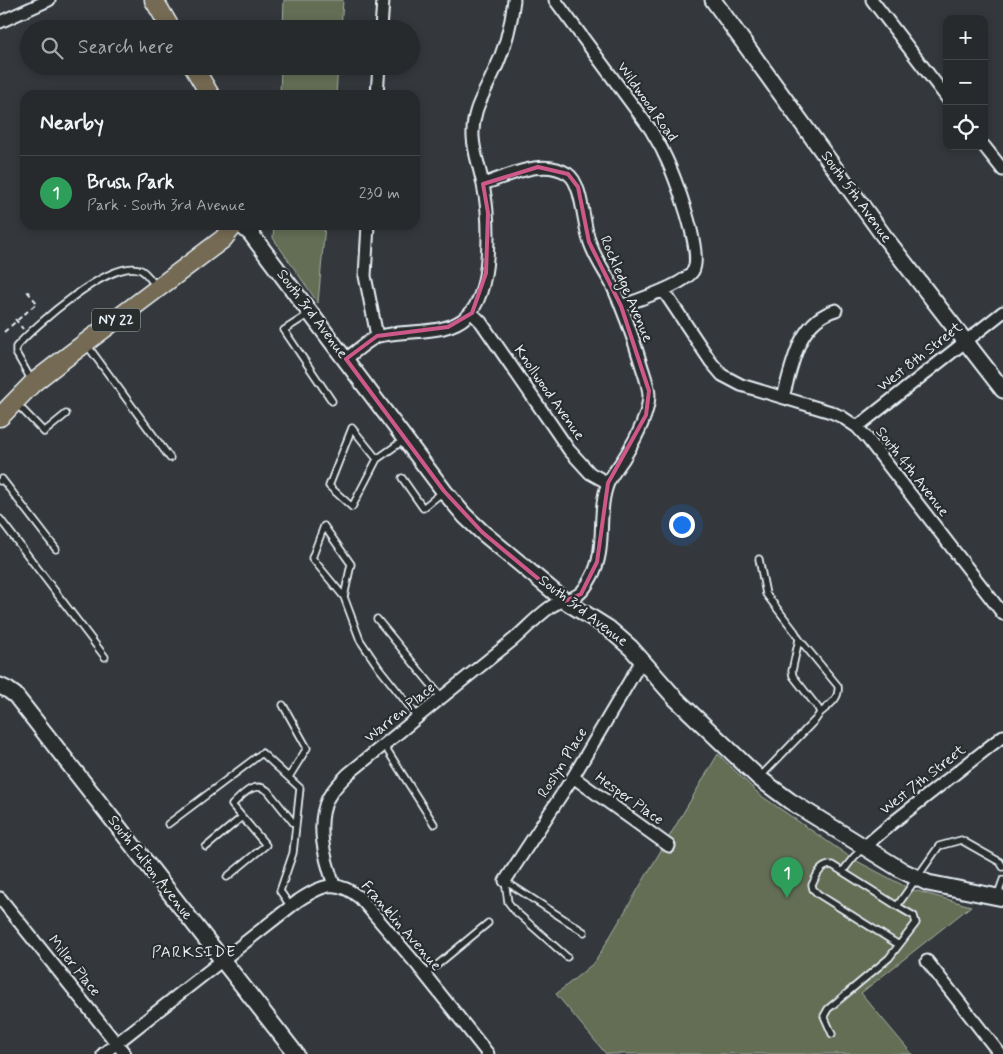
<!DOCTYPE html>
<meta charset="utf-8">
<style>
body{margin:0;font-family:Mynerve,sans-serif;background:#333639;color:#f1f3f6}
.controls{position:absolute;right:15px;top:15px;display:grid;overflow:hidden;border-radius:10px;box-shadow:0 2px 8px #0003}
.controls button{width:45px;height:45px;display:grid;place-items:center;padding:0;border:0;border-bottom:1px solid #434649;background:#272a2d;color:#f1f3f6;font:25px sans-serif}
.you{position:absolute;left:681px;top:524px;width:18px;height:18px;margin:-12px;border:4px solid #fff;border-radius:50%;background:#1a73e8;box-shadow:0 0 0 8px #1a73e833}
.badge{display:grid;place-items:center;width:32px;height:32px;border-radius:50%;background:#ff9aa2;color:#fff;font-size:16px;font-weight:700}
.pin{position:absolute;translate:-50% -41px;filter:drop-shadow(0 1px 2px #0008)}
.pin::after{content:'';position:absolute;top:26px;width:18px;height:15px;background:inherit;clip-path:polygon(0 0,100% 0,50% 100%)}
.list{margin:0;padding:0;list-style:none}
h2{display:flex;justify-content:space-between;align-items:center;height:65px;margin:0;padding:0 20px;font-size:21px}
h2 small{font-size:16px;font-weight:400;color:#a4a7aa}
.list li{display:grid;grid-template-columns:32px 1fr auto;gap:15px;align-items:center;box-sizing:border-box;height:75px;padding:0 20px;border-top:1px solid #434649}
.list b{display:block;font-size:19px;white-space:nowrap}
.list p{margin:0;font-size:16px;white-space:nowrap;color:#a4a7aa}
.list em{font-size:16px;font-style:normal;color:#a4a7aa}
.icon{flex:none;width:28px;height:28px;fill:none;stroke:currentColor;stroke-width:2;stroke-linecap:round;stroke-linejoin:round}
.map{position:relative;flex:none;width:1003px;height:1054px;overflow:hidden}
.search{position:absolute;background:#272a2d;box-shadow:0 2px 8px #0003;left:20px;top:20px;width:400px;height:55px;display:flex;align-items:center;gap:12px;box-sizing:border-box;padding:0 18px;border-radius:28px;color:#a4a7aa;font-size:19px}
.panel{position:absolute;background:#272a2d;box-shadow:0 2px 8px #0003;left:20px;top:90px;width:400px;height:140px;border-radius:15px}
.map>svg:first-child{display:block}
</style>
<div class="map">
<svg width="1003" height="1054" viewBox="0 0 1003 1054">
<rect width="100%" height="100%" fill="#34383c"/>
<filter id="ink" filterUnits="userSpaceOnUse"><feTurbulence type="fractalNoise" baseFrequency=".02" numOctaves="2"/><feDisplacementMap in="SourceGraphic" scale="10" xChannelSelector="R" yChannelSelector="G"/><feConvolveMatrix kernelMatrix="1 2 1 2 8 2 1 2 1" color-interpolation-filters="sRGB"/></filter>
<g filter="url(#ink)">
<!-- green -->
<path fill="#646e54" stroke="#a6b0a6" d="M284,0h59l-2,29h-58z
M281,66h57l-2,29h-56z
M274,225h51l-7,78 -45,-65z
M718,754l42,41 93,64 57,30 61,17 -110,87 51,61h-306l-50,-60 39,-32z"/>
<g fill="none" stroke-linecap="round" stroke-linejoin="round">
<!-- lane casing -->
<g stroke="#e8f1f8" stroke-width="9">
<path id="lane" d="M309,314l-25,16 48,71
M87,345l83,113
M32,381l-16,-28v-6c18,-21 96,-90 125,-77 6,3 11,12 16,17
M16,403l28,29 22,-18
M377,459l-25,-31 -23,58 23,21 25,-48 27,-19
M402,478l21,30 21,-17
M0,481l2,-2 54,70
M0,519l105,138
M759,559l7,35 29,38 4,7 -7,32 1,5 25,32 2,5 -4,6 -56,58
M344,597l7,-33 -27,-38 -12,32 32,39 16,43 19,28 39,49
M377,619l65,79
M799,639l39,47c2,13 -9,19 -18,27
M283,705l24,43 -18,29
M384,745l50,79
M168,824l94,-71 38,35 -7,65 -13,38 11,16
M206,847l36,-30
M843,871l10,-13 10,-10
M227,877l39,-32 -34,-40c10,-10 22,-25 36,-14l28,35
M505,881l3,21 7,9 52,46
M505,881l79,51
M997,897l6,-17
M897,906l17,10 2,7 -17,22 -81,-51 -5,-5 -1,-4c5,-10 8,-20 20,-20l65,41 42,-60 22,-6 39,22 3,5
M425,975l63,-52
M832,1034l-8,-18 4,-7 61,-51 10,-13"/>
</g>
<!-- street casing -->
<g stroke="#e8f1f8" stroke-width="15">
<path id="street" d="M555,0l96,130c4,8 10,16 13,24 10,19 40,99 29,117 -9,14 -55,29 -72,35
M872,0l75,98
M0,22l49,-22
M381,29l2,-29
M377,95l2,-29
M984,146l19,24
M368,225l-3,51 12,60
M663,290l48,72 11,13 19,10 90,27 11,5 15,10 10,11 136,176
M472,313l9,9 88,128 21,23 18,10
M346,359c9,-7 20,-17 30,-22 4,-2 11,-2 15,-3 25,-4 57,0 76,-18 26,-23 23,-99 16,-131 -3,-17 -9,-31 -10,-48 -1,-26 9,-39 19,-61 12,-24 19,-49 22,-76
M783,397c10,-34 15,-76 53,-87
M857,427l146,-115
M573,777l96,69
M863,848l28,-24 112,-88
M505,881l68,-104 69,-117
M334,885c-9,-26 -19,-60 -6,-87 5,-9 12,-16 20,-24 53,-43 106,-87 160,-130 14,-11 26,-25 41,-36 20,-15 27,-2 42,-30 17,-29 5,-65 17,-95 4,-9 11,-17 16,-25 10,-16 24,-42 25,-62 0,-10 -5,-22 -8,-32 -8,-27 -17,-53 -29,-79 -8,-15 -18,-28 -23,-45 -6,-18 -7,-57 -21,-66 -25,-17 -59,2 -85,10
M0,898l125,156
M927,961l73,93
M103,1054l196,-154c24,-15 37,-22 61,-2l58,68 70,88"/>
</g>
<!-- secondary casing -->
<g stroke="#e8f1f8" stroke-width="19">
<path id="secondary" d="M713,0l170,235 120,155
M241,225l10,9 193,257 21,25 17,16 83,69 43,27 23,20 44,50 84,80 31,23 113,70 25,12 75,15
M0,686l8,4 7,5 281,359"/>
</g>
<!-- primary casing -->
<g stroke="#e8f1f8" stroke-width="21">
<path id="primary" d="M154,0l17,29
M193,66l17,29
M0,417l33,-34 27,-21 163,-123 11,-14"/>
</g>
<!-- path -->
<path stroke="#e8f1f8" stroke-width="2" stroke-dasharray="5 4" stroke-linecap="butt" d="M15,319l8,10
M4,332l33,-29 -10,-12"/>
<!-- lane -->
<use href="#lane" stroke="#2a2d2e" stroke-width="5.5"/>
<!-- street -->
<use href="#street" stroke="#2a2d2e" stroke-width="11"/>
<!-- secondary -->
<use href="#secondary" stroke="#2a2d2e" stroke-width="15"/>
<!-- primary -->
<use href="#primary" stroke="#746b52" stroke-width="18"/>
</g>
</g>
<!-- marked area -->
<path fill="none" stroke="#cd598a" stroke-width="4" stroke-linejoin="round" d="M538,167l30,7 10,13 11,55 32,64 28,85 -3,24 -38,68 -11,79 -16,32 -16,7 -83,-69 -38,-41 -98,-132 31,-23 71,-9 24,-14 14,-40 2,-60 -5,-29z"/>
<g text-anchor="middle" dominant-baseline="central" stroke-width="4.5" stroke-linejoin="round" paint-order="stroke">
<!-- shield labels -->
<rect fill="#2a2d2e" stroke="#afb6bb" stroke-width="1" x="92" y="308.5" width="48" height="23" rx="4"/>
<g font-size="14" font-weight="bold" fill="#e8f1f8">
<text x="116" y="320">NY 22</text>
</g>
<!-- street labels -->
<g font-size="15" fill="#e8f1f8" stroke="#2a2d2e">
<text transform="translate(647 102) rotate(55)">Wildwood Road</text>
<text transform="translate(856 197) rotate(54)">South 5th Avenue</text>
<text transform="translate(626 289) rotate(67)">Rockledge Avenue</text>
<text transform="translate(312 314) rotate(53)">South 3rd Avenue</text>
<text transform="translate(920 357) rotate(-38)">West 8th Street</text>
<text transform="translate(549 393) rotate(55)">Knollwood Avenue</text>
<text transform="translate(912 472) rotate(52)">South 4th Avenue</text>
<text transform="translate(583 611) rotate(37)">South 3rd Avenue</text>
<text transform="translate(400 713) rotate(-39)">Warren Place</text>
<text transform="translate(563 763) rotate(-58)">Roslyn Place</text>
<text transform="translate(923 780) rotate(-38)">West 7th Street</text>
<text transform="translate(629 799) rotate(35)">Hesper Place</text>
<text transform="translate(150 868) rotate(52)">South Fulton Avenue</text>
<text transform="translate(401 926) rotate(49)">Franklin Avenue</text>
<text transform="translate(74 966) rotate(51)">Miller Place</text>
</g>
<!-- neighbourhood labels -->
<g font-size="16" letter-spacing="1" fill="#e8f1f8" stroke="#2a2d2e">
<text x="194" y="952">PARKSIDE</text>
</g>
</g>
</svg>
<div class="controls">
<button>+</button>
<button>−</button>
<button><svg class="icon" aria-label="locate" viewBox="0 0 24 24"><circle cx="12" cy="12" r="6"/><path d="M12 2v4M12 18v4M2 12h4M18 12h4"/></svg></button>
</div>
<div class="you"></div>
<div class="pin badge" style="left:787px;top:898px;background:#2e9e5b">1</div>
<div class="search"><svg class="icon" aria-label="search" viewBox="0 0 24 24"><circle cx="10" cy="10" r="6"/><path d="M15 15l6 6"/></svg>Search here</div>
<section class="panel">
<h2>Nearby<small></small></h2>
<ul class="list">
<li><span class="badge" style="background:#2e9e5b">1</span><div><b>Brush Park</b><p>Park · South 3rd Avenue</p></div><em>230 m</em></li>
</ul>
</section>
</div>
